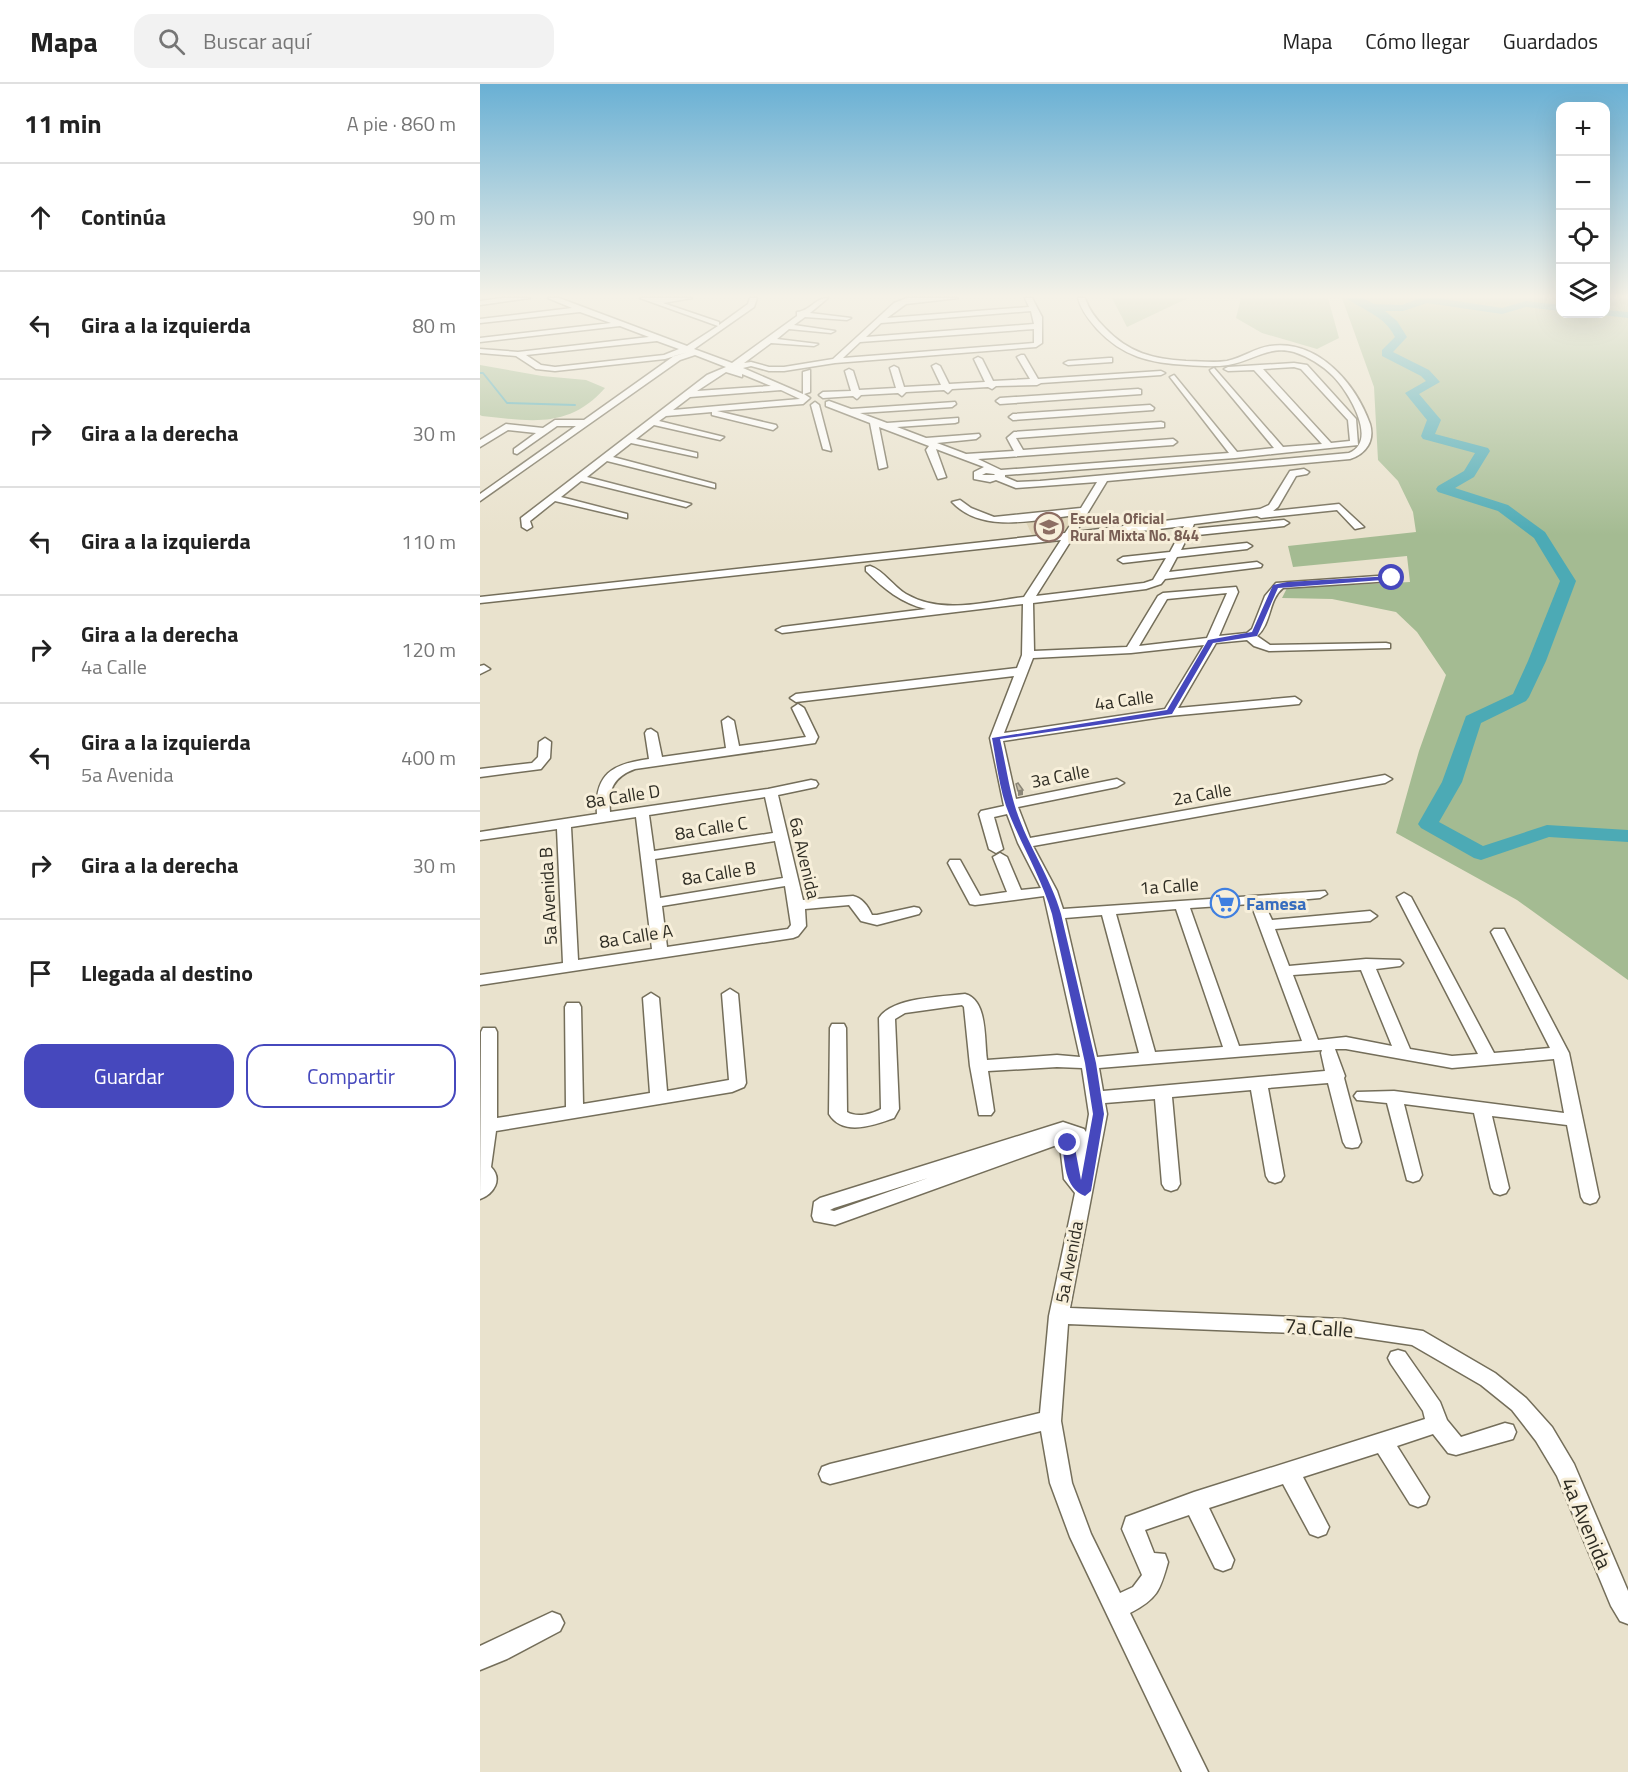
<!DOCTYPE html>
<html lang="es">
<meta charset="utf-8">
<style>
body{margin:0;font-family:"Titillium Web",sans-serif;background:#f2f2f2;color:#222}
.controls{position:absolute;right:18px;top:18px;display:grid;overflow:hidden;border-radius:12px;box-shadow:0 6px 24px #0002}
.controls button{width:54px;height:54px;display:grid;place-items:center;padding:0;border:0;border-bottom:2px solid #e0e0e0;background:#fff;color:#222;font:30px sans-serif}
.stop{position:absolute;width:18px;height:18px;margin:-14px;border:4px solid #4648bd;border-radius:50%;background:#fff}
.stop.end{background:#4648bd;border-color:#fff;box-shadow:0 2px 6px #0008}
.list{margin:0;padding:0;list-style:none}
h2{display:flex;justify-content:space-between;align-items:center;height:78px;margin:0;padding:0 24px;font-size:26px}
h2 small{font-size:20px;font-weight:400;color:#767676}
.list li{display:grid;grid-template-columns:39px 1fr auto;gap:18px;align-items:center;box-sizing:border-box;height:108px;padding:0 24px;border-top:2px solid #e0e0e0}
.list b{display:block;font-size:22px;white-space:nowrap}
.list p{margin:0;font-size:20px;white-space:nowrap;color:#767676}
.list em{font-size:20px;font-style:normal;color:#767676}
.actions{display:flex;gap:12px;padding:18px 24px}
.actions a{flex:1;padding:14px 0;border:2px solid #4648bd;border-radius:18px;text-align:center;font-size:21px;color:#4648bd}
.actions .main{background:#4648bd;color:#fff}
.icon{flex:none;width:33px;height:33px;fill:none;stroke:currentColor;stroke-width:2;stroke-linecap:round;stroke-linejoin:round}
.map{position:relative;flex:none;width:1148px;height:1688px;overflow:hidden}
header{display:flex;align-items:center;gap:36px;box-sizing:border-box;height:84px;padding:0 30px;background:#fff;border-bottom:2px solid #e0e0e0}
header strong{font-size:28px}
nav{display:flex;gap:33px;margin-inline-start:auto;font-size:21px}
.search{width:420px;height:54px;background:#f2f2f2;display:flex;align-items:center;gap:15px;box-sizing:border-box;padding:0 21px;border-radius:18px;color:#767676;font-size:22px}
main{display:flex}
aside{flex:1;background:#fff}
.map>svg:first-child{display:block}
</style>
<header>
<strong>Mapa</strong>
<div class="search"><svg class="icon" aria-label="search" viewBox="0 0 24 24"><circle cx="10" cy="10" r="6"/><path d="M15 15l6 6"/></svg>Buscar aquí</div>
<nav><a>Mapa</a><a>Cómo llegar</a><a>Guardados</a></nav>
</header>
<main>
<aside>
<h2>11 min<small>A pie · 860 m</small></h2>
<ul class="list">
<li><svg class="icon" aria-label="ahead" viewBox="0 0 24 24"><path d="M12 20V5M6 11l6-6 6 6"/></svg><div><b>Continúa</b></div><em>90 m</em></li>
<li><svg class="icon" aria-label="left" viewBox="0 0 24 24"><path d="M17 20v-9H6M10 6l-5 5 5 5"/></svg><div><b>Gira a la izquierda</b></div><em>80 m</em></li>
<li><svg class="icon" aria-label="right" viewBox="0 0 24 24"><path d="M7 20v-9h11M14 6l5 5-5 5"/></svg><div><b>Gira a la derecha</b></div><em>30 m</em></li>
<li><svg class="icon" aria-label="left" viewBox="0 0 24 24"><path d="M17 20v-9H6M10 6l-5 5 5 5"/></svg><div><b>Gira a la izquierda</b></div><em>110 m</em></li>
<li><svg class="icon" aria-label="right" viewBox="0 0 24 24"><path d="M7 20v-9h11M14 6l5 5-5 5"/></svg><div><b>Gira a la derecha</b><p>4a Calle</p></div><em>120 m</em></li>
<li><svg class="icon" aria-label="left" viewBox="0 0 24 24"><path d="M17 20v-9H6M10 6l-5 5 5 5"/></svg><div><b>Gira a la izquierda</b><p>5a Avenida</p></div><em>400 m</em></li>
<li><svg class="icon" aria-label="right" viewBox="0 0 24 24"><path d="M7 20v-9h11M14 6l5 5-5 5"/></svg><div><b>Gira a la derecha</b></div><em>30 m</em></li>
<li><svg class="icon" aria-label="arrive" viewBox="0 0 24 24"><path d="M6 21V4h12l-3 4 3 4H6"/></svg><div><b>Llegada al destino</b></div></li>
</ul>
<div class="actions"><a class="main">Guardar</a><a>Compartir</a></div>
</aside>
<div class="map">
<svg width="1148" height="1688" viewBox="0 0 1148 1688">
<rect width="100%" height="100%" fill="#e9e2cd"/>
<!-- built -->
<path fill="#dfd5b8" d="M589,430l3,6 -2,13 -37,4 -9,-19z"/>
<!-- green -->
<path fill="#a4bb92" d="M632,214h76l-61,29z
M761,214h87l11,40 -22,11 -55,-16 -26,-15z
M862,214h218v16h46v-16h22v682l-111,-80 -121,-67 23,-82 27,-76 -29,-43 -21,-20 -64,-13 -50,-1 5,-10 123,-6 -3,-26 -114,11 -5,-21 128,-14 -3,-20 -15,-31 -20,-21 -4,-73z
M0,281l62,11 44,4 19,8c-36,41 -74,33 -123,28l-2,-1z"/>
<g fill="none" stroke-linecap="round" stroke-linejoin="round">
<!-- stream -->
<path stroke="#4caab5" stroke-width="2" d="M0,289h3l24,30 68,2"/>
<!-- river -->
<path fill="#4caab5" fill-rule="evenodd" d="M866,214h17l11,6 28,1 18,-7h17l65,10 24,-7 34,4v6l-34,-4 -24,7 -75,-11 -24,8h-18l12,10 10,16 -14,15 36,18 11,12 -21,12 22,26 -6,14 53,14 2,3 -16,26 -19,11 53,17 37,27 31,49 -30,80 -17,36 -3,4 -45,22 -19,59 -23,40 44,24 64,-21 81,5v12l-79,-5 -68,23 -7,-2 -53,-30 -3,-4 24,-42 24,-66 47,-22 15,-33 32,-80 -26,-43 -36,-27 -60,-19 -2,-3 2,-3 26,-15 11,-18 -52,-14 -2,-3 6,-16 -22,-27 21,-12 -5,-5 -39,-20v-6l13,-13c-11,-22 -31,-26 -49,-39z
M1126,226l22,2v6l-26,-3 -1,-1h5z"/>
<!-- minor casing -->
<g stroke="#746e5a" stroke-width="3">
<path id="minor" d="M23,214h27l-50,7v-4z
M68,214h11l128,48 31,-20 -78,-28h52l-29,5 56,19v3l29,-21 2,-6h7l-3,9 -60,42 38,14 65,-47v-4c13,-1 18,-14 31,-14l-18,15 41,5 -4,2 -42,-3 -11,8 41,6 -4,2 -42,-4 -12,10 41,5 -4,2 -43,-3 -27,20 7,-1 18,5h15l49,-8 61,-56 13,-5h51l-52,6 -19,14 142,-11 -4,-9h7l10,19v26l-6,4 -201,16 -51,8h-15l-18,-5 -8,2 60,26v-22l7,-2v22l-6,2 6,4 -7,6 -86,7 59,14 1,2 -4,3 -61,-15v-3l-46,4 -7,5 65,16 -4,3 -66,-15 -18,14 61,14v4l-66,-14 -18,14 102,27v4l-108,-27 -20,16 104,27 -5,3 -105,-26 -20,16 66,17v4l-72,-17 -25,20 2,6 -5,3 -5,-3 -1,-9 186,-143 19,-8 -31,-12 -15,5 -200,141v-7l96,-68h-19l-40,28 -3,-1v-4l22,-16 -28,-3 -28,17v-7l26,-16 37,4 12,-8h29l90,-64 14,-4 -23,7 -110,12 -19,-2 -20,-13 -36,-3v-4l38,3 131,-15 -29,-11 -140,16v-4l131,-15 -31,-11 -100,11v-4l92,-11zM551,227l3,13 -168,13 15,-14zM554,245v14l-191,15 17,-16zM177,257l22,8 -15,6 -109,12 -14,-2 -15,-10zM246,288l16,5v-3l29,12 -74,5zM301,306l19,9 -127,11 17,-13z
M598,214h7c4,12 11,21 20,30 24,25 48,31 81,33 14,0 28,2 41,0 15,-3 28,-13 43,-15 48,-7 86,38 100,78 5,17 -4,30 -20,35l-243,22 -31,51 184,-23 9,-4 21,-34 14,-2 5,3 -2,2 -11,2 -18,31 -5,4 66,-7 25,23 -9,2 -18,-19 -76,8 -4,-2 -63,8 -2,5 92,-9 5,3 -5,3 -96,10 -7,14 66,-7 5,3 -5,3 -70,8 -8,15 88,-10 5,3 -1,2 -96,12 -4,5 -15,5 -113,14 1,48 93,-4 31,-51 5,-3 73,-6 2,5 -19,44 28,-3 5,-4 13,-33 11,-13 116,-8 5,3 -5,3 -109,7c-15,12 -11,35 -26,48l13,9 116,-2 4,1v4l-121,3 -15,-5 -7,-6 -31,3 -38,65 117,-11 6,4 -2,3 -130,12 -166,25 13,58 101,-20 7,4 -7,4 -99,20 12,31 355,-63 7,4 -7,4 -352,63 24,45 6,18 262,-18 2,3 -7,4 -56,5 8,17 98,-9 7,5 -7,5 -95,8 14,37 77,-7 34,1 3,3 -3,3 -24,3 34,80 42,7 26,-2 -81,-157 7,-4 7,4 83,156 56,-5 -59,-116 3,-3h10l65,124 30,144 -3,5 -6,2 -6,-2 -3,-5 -14,-72 -75,-9 17,72 -3,5 -6,2 -6,-2 -3,-5 -17,-75 -70,-9 18,71 -3,5 -6,2 -6,-2 -20,-77 -30,-3 -3,-4 3,-4 37,-1 170,22 -10,-54 -102,9 -106,-19h-11l10,27 -1,2 17,64 -3,5 -6,1 -6,-1 -3,-5 -15,-59 -60,5 16,88 -3,5 -6,2 -6,-2 -3,-5 -15,-86 -79,7 8,87 -3,5 -6,2 -6,-2 -3,-5 -7,-85 -50,4 2,11 -37,194 274,11 79,12 72,42 31,25 26,29 22,37 54,127v33l-8,-3 -9,-15 -54,-130 -21,-35 -24,-31 -31,-25 -69,-40 -68,-10 -276,-11 -7,97 11,62 19,51 29,59 13,-6 9,-12 -20,-46 4,-12 68,-25 231,-73 -2,-8 -32,-47 -3,-6 3,-6 7,-2 7,2 35,50 7,18 14,17 44,-14 8,2 3,7 -3,7 -57,16 -8,-2 -15,-19 -36,12 32,51 -3,7 -8,3 -8,-3 -32,-51 -75,24 26,50 -3,7 -8,3 -8,-3 -27,-50 -74,24 25,52 -3,8 -8,3 -8,-3 -26,-53 -44,15 9,23 11,1 3,8c-8,29 -11,37 -38,51l78,159h-26l-112,-235 -20,-54 -9,-52 -211,53 -8,-3 -3,-7 3,-7 8,-3 210,-51 9,-97 26,-123 -11,-14 -4,-33h-6l-219,79 -21,-4 -2,-5 2,-14 6,-4 243,-76 21,7 2,3 3,-18 -7,-46 -25,-1 -69,4 6,40 -3,4h-12l-9,-49 -6,-59 -2,-2 -57,8 -10,6 4,90 -5,9c-20,7 -51,19 -65,-4l1,-86 2,-4h12l2,4 1,84c10,6 25,2 34,-3l-2,-91c14,-21 62,-21 86,-24 23,6 19,46 22,66l70,-5 23,2 -36,-161 -69,9 -5,-1 -22,-41 2,-3h10l20,36 27,-4 -14,-35 7,-4 7,4 14,33 20,-2 -23,-45 -11,-29 -13,3 9,32 -7,4 -7,-4 -10,-35 2,-3 23,-5 -14,-68 24,-62 -218,26 -6,-4 6,-4 221,-26 5,-13 1,-51 -241,29 -6,-3 6,-3 144,-18c-25,-6 -42,-20 -60,-38v-4l4,-1c13,4 24,21 36,28 36,21 79,8 118,3l37,-57 -581,63v-6l585,-64 12,-18c-40,4 -94,20 -125,-13l8,-2 11,8 23,9 87,-9 16,-26 -81,6 -20,-8 -6,2 -16,-3v-7l10,-5 -48,-18 10,28 -8,2 -12,-29 3,-4 -50,-19 8,40 -8,2 -9,-46 -44,-17v-4l3,-1 22,8 104,-7 1,2 -4,3 -92,6 27,10 71,-5v4l-3,1 -58,4 29,11 53,-4 1,2 -4,3 -39,4 29,11 48,-3 -7,-13 7,-6 147,-10 3,1v4l-148,11 7,12 150,-11 4,3 -4,3 -195,14 23,11 228,-17 -59,-76 4,-2 63,77 37,-4 -63,-76 -1,-2 4,-2 69,79 39,-3 -68,-74 -26,1 -4,-2 4,-2 66,-4 13,2 49,54 2,26 -123,13 -230,17v2l12,5 23,-1 309,-28c30,-12 -1,-62 -16,-77 -11,-11 -24,-19 -39,-24 -25,-7 -42,9 -66,13 -13,2 -27,1 -41,0 -37,-2 -64,-8 -90,-36 -8,-9 -16,-19 -19,-31zM814,283l7,2 47,51 2,21 -19,2 -68,-74zM506,389l8,1 1,1h-13zM704,442l-14,26 -47,5 -5,3 5,3 43,-5 -13,22 -9,3 -108,13 36,-57zM747,509l-20,45 -68,8 28,-47zM724,561l-39,64 -161,24 29,-75 98,-5zM771,820l51,137 -63,5 -49,-138zM696,825l47,138 -68,5 -39,-138zM622,831l37,138 -42,4 -32,-139zM881,886l31,76 -46,-9 -28,3 -25,-65zM842,966l-1,3 4,18 -222,20 -4,-23zM448,1094l-94,33 -4,-1 4,-2z
M541,271h3l14,24 123,-8 4,2 -4,2 -120,8 -4,2 -41,1 -4,3 -4,-2 -36,2 -4,4 -4,-3 -38,2 -4,4 -4,-3 -37,2 -4,4 -4,-3 -30,2 -4,-3 4,-3 28,-1 -6,-20 4,-2 4,2 6,19 37,-2 -6,-20 4,-2 4,2 6,19 37,-2 -9,-19 4,-2 4,2 9,18 36,-2 -11,-23 4,-2 4,2 11,22 37,-2 -13,-22z
M629,274h3v4l-44,3 -4,-2 4,-2z
M658,305l3,1v4l-141,10 -4,-3 4,-3z
M335,318l4,3 12,46 -8,-2 -12,-44z
M670,321l4,3 -1,2 -140,10 -4,-3 4,-3z
M4,581l6,4 -10,5v-8z
M318,620l6,4 14,29 -3,6 -180,26c-22,8 -27,21 -25,43l158,-23 43,-9 5,1 2,3 -2,3 -38,8 25,105 50,-4c9,2 15,10 19,19h5l37,-8 5,1 2,3 -2,3 -42,11 -16,-4 -12,-16 -44,4 1,17 -8,10 -5,2 -313,47v-10l83,-12 -6,-134 -77,11v-8l117,-18c-3,-40 15,-50 52,-55l-4,-26 2,-3 4,-1 6,4 5,24 64,-9 -4,-27 6,-4 6,4 5,25 67,-9 -14,-29zM285,713l8,36 -119,18 -5,-36zM156,733l16,132 -74,11 -7,-133zM295,757l8,37 -123,20 -5,-39zM305,802l6,39 -3,4 -121,18 -5,-41z
M65,654l6,4 -1,16 -9,11 -61,8v-8l52,-6 6,-6 1,-15z
M250,905l8,5 8,89 -2,4 -12,5 -236,39 -5,36c12,12 3,27 -11,32l1,-167 2,-4h12l2,4v86l69,-11 -1,-100 2,-4h12l2,4 2,97 67,-11 -7,-95 8,-5 8,5 8,93 62,-11 -7,-86z
M72,1528l8,3 4,8 -4,8 -53,28 -27,11v-24z"/>
</g>
<!-- minor -->
<use href="#minor" fill="#fff" fill-rule="evenodd"/>
</g>
<!-- shaded-wall -->
<path fill="#8b8677" d="M543,706v5l-5,1v-5z"/>
<!-- building -->
<path fill="#c6bfaa" stroke="#8b8677" stroke-width="1.5" d="M538,699l5,7 -5,1 -2,-7z"/>
<!-- sky -->
<linearGradient id="sky" x2="0" y2="1"><stop stop-color="#69b0d4"/><stop offset="0.47" stop-color="#f5f2e8"/><stop offset="1" stop-color="#f5f2e8" stop-opacity="0"/></linearGradient>
<rect width="1148" height="451" fill="url(#sky)"/>
<!-- route -->
<path fill="#4648bd" d="M912,492l3,3 -117,9 -21,48 -44,7 -41,71 -172,25c5,21 8,44 14,64 11,39 36,72 47,111l35,149 8,51 -13,77 -6,5c-21,-8 -20,-34 -23,-53l6,-4 6,4 7,37 12,-66 -8,-51 -33,-149c-11,-38 -32,-71 -46,-108 -7,-21 -10,-46 -14,-68l175,-28 41,-70 44,-8 21,-47 14,-3z"/>
<!-- icons -->
<defs>
<g id="school-ring" transform="scale(1.5)"><circle r="9.5" fill="#f7efda" stroke="#8d6e63" stroke-width="1.5"/><path d="M0-5L7-2L0 1L-7-2ZM-4 1L0 2.5L4 1V4Q0 6-4 4Z" fill="#8d6e63"/></g>
<g id="supermarket-ring" transform="scale(1.5)"><circle r="9.5" fill="#f7efda" stroke="#3f7fe0" stroke-width="1.5"/><path d="M-6-5.5h2.5l.6 2H6L4.5 2H-2.5L-4.4-4H-6ZM-1.5 3.2a1.3 1.3 0 1 0 .1 0ZM3 3.2a1.3 1.3 0 1 0 .1 0Z" fill="#3f7fe0"/></g>
</defs>
<g fill-rule="evenodd">
<use href="#school-ring" x="569" y="443"/>
<use href="#supermarket-ring" x="745" y="819"/>
</g>
<g text-anchor="middle" dominant-baseline="central" stroke-width="6" stroke-linejoin="round" paint-order="stroke">
<!-- far-education labels -->
<g font-size="15" font-weight="bold" fill="#785e54" stroke="#f7efda" text-anchor="start">
<text x="590" y="434">Escuela Oficial<tspan x="590" dy="17">Rural Mixta No. 844</tspan></text>
</g>
<!-- street labels -->
<g font-size="18" fill="#2e2c23" stroke="#f7efda">
<text transform="translate(644 616) rotate(-8)">4a Calle</text>
<text transform="translate(580 692) rotate(-11)">3a Calle</text>
<text transform="translate(722 710) rotate(-10)">2a Calle</text>
<text transform="translate(143 712) rotate(-9)">8a Calle D</text>
<text transform="translate(231 744) rotate(-9)">8a Calle C</text>
<text transform="translate(325 774) rotate(77)">6a Avenida</text>
<text transform="translate(239 789) rotate(-9)">8a Calle B</text>
<text transform="translate(689 802) rotate(-4)">1a Calle</text>
<text transform="translate(68 812) rotate(-93)">5a Avenida B</text>
<text transform="translate(156 852) rotate(-9)">8a Calle A</text>
<text transform="translate(589 1178) rotate(-79)">5a Avenida</text>
</g>
<!-- shop labels -->
<g font-size="18" font-weight="bold" fill="#366cbe" stroke="#f7efda" text-anchor="start">
<text x="766" y="819">Famesa</text>
</g>
<!-- near-street labels -->
<g font-size="21" fill="#2e2c23" stroke="#f7efda">
<text transform="translate(839 1243) rotate(4)">7a Calle</text>
<text transform="translate(1107 1439) rotate(67)">4a Avenida</text>
</g>
</g>
</svg>
<div class="controls">
<button>+</button>
<button>−</button>
<button><svg class="icon" aria-label="locate" viewBox="0 0 24 24"><circle cx="12" cy="12" r="6"/><path d="M12 2v4M12 18v4M2 12h4M18 12h4"/></svg></button>
<button><svg class="icon" aria-label="layers" viewBox="0 0 24 24"><path d="M12 4l9 5-9 5-9-5zM3 14l9 5 9-5"/></svg></button>
</div>
<div class="stop" style="left:912px;top:494px"></div>
<div class="stop end" style="left:588px;top:1059px"></div>
</div>
</main>
